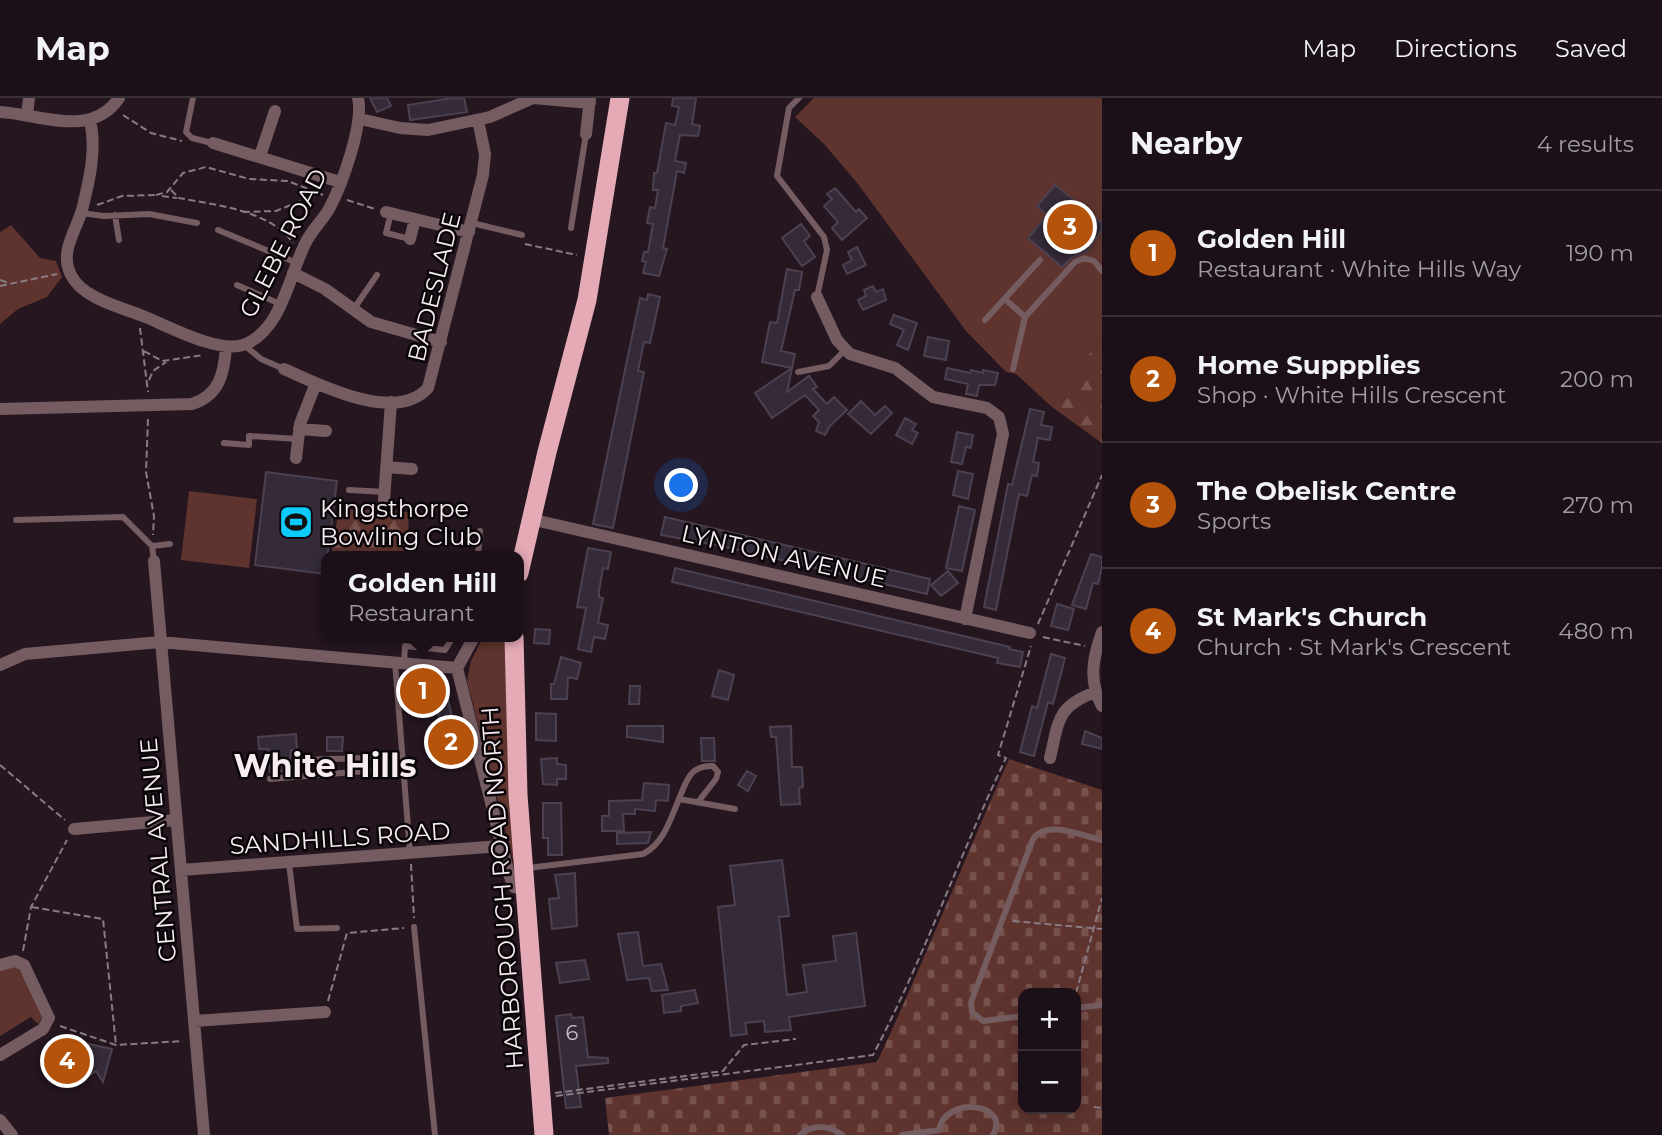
<!DOCTYPE html>
<meta charset="utf-8">
<style>
body{margin:0;font-family:Montserrat,sans-serif;background:#251921;color:#f1f3f6}
.controls{position:absolute;right:21px;bottom:21px;display:grid;overflow:hidden;border-radius:14px;box-shadow:0 4px 18px #0003}
.controls button{width:63px;height:63px;display:grid;place-items:center;padding:0;border:0;border-bottom:2px solid #3a3037;background:#1c1018;color:#f1f3f6;font:35px sans-serif}
.you{position:absolute;left:682px;top:388px;width:24px;height:24px;margin:-18px;border:5px solid #fff;border-radius:50%;background:#1a73e8;box-shadow:0 0 0 10px #1a73e833}
.badge{display:grid;place-items:center;width:46px;height:46px;border-radius:50%;background:#b45309;color:#fff;font-size:23px;font-weight:700}
.pin{position:absolute;translate:-50% -50%;border:4px solid #fff;box-shadow:0 2px 7px #0006}
.popup{position:absolute;left:321px;top:453px;width:203px;height:91px;box-sizing:border-box;display:grid;place-content:center;border-radius:14px;background:#1c1018;filter:drop-shadow(0 2px 5px #0005);font-size:23px;white-space:nowrap;color:#a09da2}
.popup b{font-size:26px;color:#f1f3f6}
.popup::after{content:'';position:absolute;left:50%;top:100%;margin-left:-14px;border:14px solid transparent;border-top-color:#1c1018}
.list{margin:0;padding:0;list-style:none}
h2{display:flex;justify-content:space-between;align-items:center;height:91px;margin:0;padding:0 28px;font-size:30px}
h2 small{font-size:23px;font-weight:400;color:#a09da2}
.list li{display:grid;grid-template-columns:46px 1fr auto;gap:21px;align-items:center;box-sizing:border-box;height:126px;padding:0 28px;border-top:2px solid #3a3037}
.list b{display:block;font-size:26px;white-space:nowrap}
.list p{margin:0;font-size:23px;white-space:nowrap;color:#a09da2}
.list em{font-size:23px;font-style:normal;color:#a09da2}
.map{position:relative;flex:none;width:1102px;height:1037px;overflow:hidden}
header{display:flex;align-items:center;gap:42px;box-sizing:border-box;height:98px;padding:0 35px;background:#1c1018;border-bottom:2px solid #3a3037}
header strong{font-size:33px}
nav{display:flex;gap:38px;margin-inline-start:auto;font-size:24px}
main{display:flex}
aside{flex:1;background:#1c1018}
.map>svg:first-child{display:block}
</style>
<header>
<strong>Map</strong>
<nav><a>Map</a><a>Directions</a><a>Saved</a></nav>
</header>
<main>
<div class="map">
<svg width="1102" height="1037" viewBox="0 0 1102 1037">
<defs>
<pattern id="forest-firs" width="22" height="20" patternUnits="userSpaceOnUse" patternTransform="scale(1.75)"><rect width="22" height="20" fill="#5f342e"/><path d="M5 1l3.5 6h-7zM16 11l3.5 6h-7z" fill="#77524d"/></pattern>
<pattern id="cemetery-stones" width="16" height="16" patternUnits="userSpaceOnUse" patternTransform="scale(1.75)"><rect width="16" height="16" fill="#5f342e"/><path d="M2 7V4a2 2 0 0 1 4 0v3zM10 15v-3a2 2 0 0 1 4 0v3z" fill="#77524d"/></pattern>
</defs>
<rect width="100%" height="100%" fill="#251620"/>
<!-- green -->
<path fill="#5f342e" d="M814,0h288v242l-16,18 -34,49 -36,-33 -10,-2 -40,-41 -108,-147 -34,-40 -29,-27z
M11,127l29,33 16,3 6,16 -15,20 -29,12 -18,15v-92z
M189,393l68,8 -8,69 -68,-8z
M483,539h22l10,231 -48,-187 4,-20z
M17,868l28,47 -7,11 -7,-7 -31,19v-67z"/>
<!-- forest -->
<path fill="url(#forest-firs)" d="M1102,242v103l-50,-36 34,-49z
M339,411l70,3 -2,44h-76z"/>
<!-- cemetery -->
<path fill="url(#cemetery-stones)" fill-rule="evenodd" d="M1009,661l93,31v345h-493l-4,-37 272,-36c47,-100 87,-202 132,-303zM1023,895h53v116h-53z"/>
<!-- building -->
<path fill="#342a38" stroke="#4c4150" stroke-width="2" d="M370,0h17l4,8 -14,6z
M453,0h11l3,14 -57,8 -2,-15z
M673,0h23l-4,26 8,2 -2,10 -18,-1 -5,26 11,2 -2,10 -7,-2 -14,77 4,1 -8,27 -16,-3 3,-11 -4,-1 2,-9h4l5,-28 -6,-1 3,-16 5,1 3,-18h-5l1,-17h3l9,-50 9,2 4,-18 -7,-1z
M1055,87l47,38v7l-15,21 -15,6 -10,10 -34,-29 19,-23 -10,-9z
M835,90l21,24 3,-3 8,9 -25,22 -10,-12 6,-6 -14,-16 8,-7 -5,-5z
M801,126l9,12 -6,5 11,16 -13,9 -20,-28z
M857,149l9,18 -19,9 -4,-9 9,-5 -4,-8z
M787,171l15,3 -3,18h-4l-14,61 14,3 -3,14 -30,-6 8,-40 7,1z
M873,188l3,6 7,-3 3,11 -23,10 -5,-10 8,-4 -2,-6z
M648,196l12,3 -10,46 -6,-1 -6,29 6,1 -31,156 -20,-4 47,-226 7,2z
M894,217l23,8 -9,27 -11,-5 7,-15 -14,-6z
M928,239l21,4 -3,19 -22,-4z
M792,270l-5,24 22,-16 8,11 -4,2 14,15 7,-7 13,13 -17,16 -5,9 -9,-4 3,-9 -6,-6 6,-6 -14,-15 -33,23 -17,-25z
M947,270l23,5 1,-3 12,3v-3l15,3 -3,12h-16l-2,11 -11,-2 2,-10 -23,-5z
M861,303l14,14 10,-9 7,7 -21,21 -23,-20z
M1030,311l14,3 -3,13 11,2 -2,13 -12,-2 -5,24 6,1 -2,13 -5,-1 -5,21 -8,-2 -23,116 -12,-3 24,-123 4,1z
M905,320l11,6 -4,6 6,3 -6,11 -16,-9z
M957,334l16,3 -2,13 -5,-1 -4,17 -11,-2z
M958,373l15,3 -5,25 -15,-4z
M266,374l71,9 -12,93 -70,-9z
M959,408l16,4 -13,61 -16,-3z
M665,419l265,62 -3,15 -206,-48 -60,-11z
M588,450l23,4 -3,17 -5,-1 -4,23v6l4,1 -5,25 10,2 -3,14 -11,-2 -3,15 -13,-3 8,-41 -9,-1z
M1091,456l11,3v10l-4,17 -5,-1 -7,26 -14,-4z
M675,470l335,79 -1,2 14,3 -3,15 -23,-4 1,-5 -326,-76z
M948,473l10,12 -17,13 -10,-11z
M1057,506l17,5 -6,21 -17,-4z
M535,531l15,1 -1,14 -15,-1z
M1051,556l14,4 -12,46 -5,-2 -14,54 -14,-4 12,-46 5,2z
M561,559l20,6 -4,16 -9,-2 -1,22h-16v-15h3z
M719,572l15,5 -6,25 -16,-4z
M405,585l27,3 16,13 11,50 -11,2 -12,-45 -10,-7 -20,-2z
M630,588h10l-1,18h-10z
M536,615l20,1v27l-20,-1z
M627,628h36v16l-36,-5z
M791,628l1,41h10l1,20 -4,1 1,16 -19,1 -5,-68h-5l-1,-10z
M1085,633l17,7v11l-20,-5z
M296,636l1,16h-6l-1,9 3,11 -23,2 -2,-23h-9l-1,-12z
M327,639h16l-1,14h-15z
M701,640h13l1,23h-13z
M557,660v6l9,1v14h-9v6l-14,-1 -2,-25z
M747,673l9,5 -8,15 -10,-6z
M644,685l25,2 -1,16 -12,-1 -1,11 -20,-2v5h-12l1,17h-22v-15h7v-15l33,-1z
M543,705h18l1,52h-14v-17h-5z
M651,734l-3,11 -31,1v-11z
M782,762l7,56 -10,1 8,78 20,-3 -4,-27 33,-4 -3,-25 23,-3 9,73 -76,11 2,13 -26,2 -1,-11 -19,2 2,11 -16,2 -13,-129 17,-2 -5,-39z
M575,775l2,53 -25,3 -3,-30 10,-1 -4,-23z
M638,834l5,34 18,-2 7,26 -16,1 -3,-13 -22,2 -9,-46z
M585,862l4,19 -29,4 -4,-20z
M695,892l3,13 -17,3v5l-17,2 -2,-18z
M571,916l1,4 11,-1 5,40 20,1v5l-32,3 5,41 -15,1 -10,-92z
M62,939l21,33 6,-26 23,5 -9,33 -7,-11 -24,15 -25,-40z"/>
<g fill="none" stroke-linecap="round" stroke-linejoin="round">
<!-- path -->
<path stroke="#887b83" stroke-width="2" stroke-dasharray="7 3.5" stroke-linecap="butt" d="M123,17l28,18 31,8
M171,92l8,8c36,7 91,12 114,45
M156,97l11,-3 16,-19 23,-6 43,12 39,2 35,14
M162,98l15,2
M347,102l28,9
M97,107l25,-9 34,-1
M243,114l33,-1 42,-17
M525,146l52,11
M0,182l9,3
M0,188l57,-12
M140,230l8,64
M144,253l18,10 42,-6
M149,282l4,-9 13,-9
M148,321l-2,53 8,44 -1,19
M1038,526l64,-149
M1043,539l42,9
M0,667l65,55
M411,766l3,54
M32,809l71,12 13,126
M1013,823l89,8
M23,853l8,-44 36,-67
M1076,895l26,-95
M328,903l19,-68 57,-5
M60,928l56,19 67,-4
M555,995l168,-22 21,-26 52,-6
M556,998l317,-41c51,-97 86,-199 133,-297l-8,-3 33,-109
M1094,1009l8,1"/>
<!-- service -->
<path stroke="#755c61" stroke-width="6" d="M193,0l-7,34 6,6 20,5
M799,0l-10,10 -12,68 47,61 3,13 -10,47
M81,115l23,3 45,-2 48,9
M391,115l-5,20 24,6
M115,117l4,25
M472,125l50,12
M571,130l15,-94
M218,132l79,33
M237,187l43,19
M1005,201l20,18 50,-55 9,-4 10,3 8,10
M353,212l24,-35
M985,222l55,-60
M244,247l17,14 23,10
M1013,271l12,-52
M798,274l31,-6 17,-17
M224,345l25,2v-9l49,3
M349,392l36,2
M16,422l107,-3 29,29
M478,458l2,-25
M154,463l-2,-15 18,-2
M395,564l15,191
M404,565l1,-17 40,4 8,-13
M296,662l106,-3
M270,681l132,-11
M679,701c8,-19 11,-34 34,-33l5,6 -2,7 -18,23
M289,765l8,66 40,-1
M528,770l115,-14c21,-11 27,-34 36,-55l56,10
M414,829l21,208
M1076,910l26,-3
M1023,918l-40,5 -11,-9 -1,-10 62,-163c13,-20 49,-3 69,1
M939,1032c6,-35 73,-27 54,5
M800,1037c13,-11 29,-10 42,0
M902,1037l37,-5"/>
<!-- minor -->
<path stroke="#755c61" stroke-width="12" d="M0,14c40,2 91,27 119,-14
M27,17l2,-17
M360,21l40,9 28,2 62,-13 43,-19 57,5
M90,23c7,28 -1,61 -8,89 -6,21 -23,42 -11,65 11,23 49,32 72,41 25,10 74,37 100,29 38,-13 46,-69 62,-101 6,-13 17,-23 24,-35 13,-24 35,-85 29,-111
M586,36l4,-36
M213,45l127,39
M260,58l15,-45
M386,114l83,20
M410,141l5,-20
M293,175l32,16 46,33 70,20
M817,199l20,43 13,14 45,14 38,29 54,11 12,9 4,17 -38,185
M284,271c36,16 111,55 144,19l55,-213 2,-21 -7,-34
M0,311l192,-5c28,-9 32,-31 34,-57
M299,331l27,2
M296,360l4,-34 16,-41
M386,369l26,2
M384,402l7,-98
M530,421l500,114
M154,463l50,574
M1102,534c-9,25 -14,49 0,74
M474,539l-17,31 52,206 5,13 10,2
M0,567l25,-11 135,-12 297,26
M1050,660c9,-37 6,-51 45,-66
M74,731l102,-9
M181,772l320,-24
M0,867l15,-4 9,4 25,53 -6,11 -43,26
M194,923l131,-9
M0,1022l12,15"/>
<!-- trunk -->
<path stroke="#e4aab6" stroke-width="19" d="M519,475l28,-121 40,-152 33,-202
M514,539l4,158 26,340"/>
</g>
<!-- icons -->
<defs>
<g id="stadium-square" transform="scale(1.75)"><rect x="-9" y="-9" width="18" height="18" rx="4" fill="#0ccafa" stroke="#0a0508"/><path d="M0-5a6.5 5 0 1 0 0 10a6.5 5 0 1 0 0-10ZM-3.5-1.8h7v3.6h-7Z" fill="#111"/></g>
</defs>
<g fill-rule="evenodd">
<use href="#stadium-square" x="296" y="424"/>
</g>
<g text-anchor="middle" dominant-baseline="central" stroke-width="5" stroke-linejoin="round" paint-order="stroke">
<!-- number labels -->
<g font-size="21" fill="#c6bcc4">
<text x="572" y="934">6</text>
</g>
<!-- street labels -->
<g font-size="24" fill="#f7ecf2" stroke="#0a0508">
<text transform="translate(283 145) rotate(-63)">GLEBE ROAD</text>
<text transform="translate(434 189) rotate(-76)">BADESLADE</text>
<text transform="translate(784 458) rotate(13)">LYNTON AVENUE</text>
<text transform="translate(340 740) rotate(-4)">SANDHILLS ROAD</text>
<text transform="translate(158 752) rotate(-95)">CENTRAL AVENUE</text>
<text transform="translate(502 790) rotate(-94)">HARBOROUGH ROAD NORTH</text>
</g>
<!-- poi labels -->
<g font-size="24" fill="#f7ecf2" stroke="#0a0508" text-anchor="start">
<text x="320" y="410">Kingsthorpe<tspan x="320" dy="28">Bowling Club</tspan></text>
</g>
<!-- district labels -->
<g font-size="32" font-weight="bold" fill="#f7ecf2" stroke="#0a0508">
<text x="325" y="667">White Hills</text>
</g>
</g>
</svg>
<div class="controls">
<button>+</button>
<button>−</button>
</div>
<div class="you"></div>
<div class="pin badge" style="left:423px;top:593px">1</div>
<div class="popup"><b>Golden Hill</b>Restaurant</div>
<div class="pin badge" style="left:451px;top:644px">2</div>
<div class="pin badge" style="left:1070px;top:129px">3</div>
<div class="pin badge" style="left:67px;top:963px">4</div>
</div>
<aside>
<h2>Nearby<small>4 results</small></h2>
<ul class="list">
<li><span class="badge">1</span><div><b>Golden Hill</b><p>Restaurant · White Hills Way</p></div><em>190 m</em></li>
<li><span class="badge">2</span><div><b>Home Suppplies</b><p>Shop · White Hills Crescent</p></div><em>200 m</em></li>
<li><span class="badge">3</span><div><b>The Obelisk Centre</b><p>Sports</p></div><em>270 m</em></li>
<li><span class="badge">4</span><div><b>St Mark's Church</b><p>Church · St Mark's Crescent</p></div><em>480 m</em></li>
</ul>
</aside>
</main>
